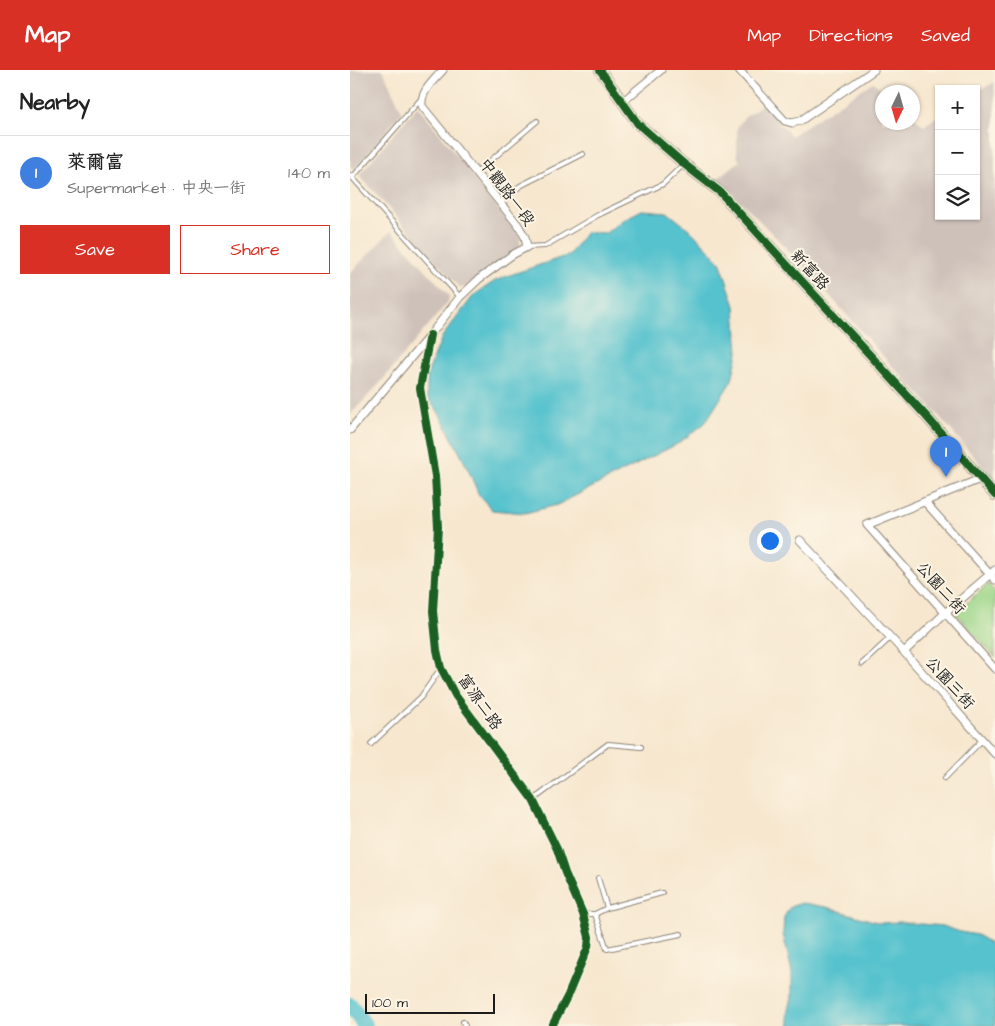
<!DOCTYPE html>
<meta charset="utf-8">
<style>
body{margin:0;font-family:"Architects Daughter","LXGW WenKai TC",sans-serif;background:#f6f6f6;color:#222}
.controls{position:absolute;right:15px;top:15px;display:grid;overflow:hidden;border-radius:0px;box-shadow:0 1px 4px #0004}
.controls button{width:45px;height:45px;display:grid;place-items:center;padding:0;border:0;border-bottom:1px solid #e0e0e0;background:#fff;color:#222;font:25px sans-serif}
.compass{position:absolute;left:525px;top:15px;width:45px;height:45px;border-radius:50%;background:#fff;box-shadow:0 1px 4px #0004;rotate:185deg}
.scale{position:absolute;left:15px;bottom:12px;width:130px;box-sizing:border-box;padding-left:5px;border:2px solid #1c1c1c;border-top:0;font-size:14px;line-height:18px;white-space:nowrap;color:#1c1c1c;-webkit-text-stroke:4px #fcf5e5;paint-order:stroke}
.you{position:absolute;left:419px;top:470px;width:18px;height:18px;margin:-12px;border:4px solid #fff;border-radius:50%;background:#1a73e8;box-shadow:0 0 0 8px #1a73e833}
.badge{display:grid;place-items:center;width:32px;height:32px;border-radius:50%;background:#d93025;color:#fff;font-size:16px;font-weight:700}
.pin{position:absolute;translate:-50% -41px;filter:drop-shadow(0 1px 2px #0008)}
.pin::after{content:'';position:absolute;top:26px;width:18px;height:15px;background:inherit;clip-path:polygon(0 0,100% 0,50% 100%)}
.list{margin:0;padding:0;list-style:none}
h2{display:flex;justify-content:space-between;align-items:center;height:65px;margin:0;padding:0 20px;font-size:21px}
h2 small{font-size:16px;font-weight:400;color:#767676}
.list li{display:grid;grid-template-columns:32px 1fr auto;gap:15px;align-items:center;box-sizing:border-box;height:75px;padding:0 20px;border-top:1px solid #e0e0e0}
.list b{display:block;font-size:19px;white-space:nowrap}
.list p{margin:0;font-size:16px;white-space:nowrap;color:#767676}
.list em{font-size:16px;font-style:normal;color:#767676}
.actions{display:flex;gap:10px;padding:15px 20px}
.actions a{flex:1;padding:11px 0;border:1px solid #d93025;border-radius:0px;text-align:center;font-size:18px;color:#d93025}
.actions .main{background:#d93025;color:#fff}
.icon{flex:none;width:28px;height:28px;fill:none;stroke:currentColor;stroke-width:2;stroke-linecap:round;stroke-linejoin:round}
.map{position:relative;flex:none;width:645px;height:956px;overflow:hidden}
header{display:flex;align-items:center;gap:30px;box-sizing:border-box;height:70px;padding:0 25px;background:#d93025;color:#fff}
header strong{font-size:24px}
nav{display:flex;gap:28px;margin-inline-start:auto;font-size:18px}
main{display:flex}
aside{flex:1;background:#fff}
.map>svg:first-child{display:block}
</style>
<header>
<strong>Map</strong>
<nav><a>Map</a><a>Directions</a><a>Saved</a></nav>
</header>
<main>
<aside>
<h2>Nearby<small></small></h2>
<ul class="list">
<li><span class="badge" style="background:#3f7fe0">1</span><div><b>萊爾富</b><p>Supermarket · 中央一街</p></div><em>140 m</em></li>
</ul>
<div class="actions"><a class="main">Save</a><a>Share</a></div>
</aside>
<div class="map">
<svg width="645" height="956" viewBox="0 0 645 956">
<rect width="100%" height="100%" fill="#fcf5e5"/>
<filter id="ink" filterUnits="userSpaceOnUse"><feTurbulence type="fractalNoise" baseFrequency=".02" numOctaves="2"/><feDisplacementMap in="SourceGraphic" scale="10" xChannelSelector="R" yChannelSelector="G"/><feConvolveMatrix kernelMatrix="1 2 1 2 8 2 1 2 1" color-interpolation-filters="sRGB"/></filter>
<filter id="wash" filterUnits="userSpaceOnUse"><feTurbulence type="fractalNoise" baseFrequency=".0096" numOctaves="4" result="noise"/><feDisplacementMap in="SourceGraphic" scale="20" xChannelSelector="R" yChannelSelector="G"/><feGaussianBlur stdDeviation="1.12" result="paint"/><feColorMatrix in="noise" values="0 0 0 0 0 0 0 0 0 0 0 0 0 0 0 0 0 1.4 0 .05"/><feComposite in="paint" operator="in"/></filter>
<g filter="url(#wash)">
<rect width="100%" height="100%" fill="#f7e7cf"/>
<!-- industrial -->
<path fill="#cec1ba" d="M0,0h33l19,42 -48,58 -4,-5z
M523,12l13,10h-4v30h30l1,-6 11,10 15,-11v101h37v-124l19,-10v399l-69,-80 -33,-34 -94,-106 -81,-83 22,-17 -3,-5v-29l8,-10 18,-13 28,32z
M68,36l102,131v9l-55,41h-6l-100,-112z
M41,161l58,65 -1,6 -68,81 -30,32v-142z"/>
<!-- green -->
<path fill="#9ed78a" stroke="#5d7a53" d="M638,514l7,8v65l-39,-44z"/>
<!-- water -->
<path fill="#56c2ce" stroke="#396f75" d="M292,140l25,2 23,18 30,31 15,45 3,47 -6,27 -27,43 -26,20 -122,62 -32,8 -33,-3 -13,-15 -12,-28 -28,-54 -12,-16v-22l15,-38 32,-42 21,-14 15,-6 59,-20 17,-23 20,1 18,-14z
M452,833l24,4 54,16 19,-1 44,4 17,6 17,3 18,11v80h-205l-2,-12 4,-17v-25l-9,-38 1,-17 6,-10z"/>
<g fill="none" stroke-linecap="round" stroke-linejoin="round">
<!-- river -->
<path stroke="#56c2ce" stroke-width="16" d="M0,935l15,21"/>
</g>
</g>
<g filter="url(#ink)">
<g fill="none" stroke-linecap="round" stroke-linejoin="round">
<!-- lane casing -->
<g stroke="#8a8276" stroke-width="6">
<path id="lane" d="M126,103l61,-52
M0,105l110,122
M2,108l69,-79
M151,133l19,-17 63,-32
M177,177l18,-1 53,-31 65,-31 21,-20
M512,594l28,-26
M21,674l50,-47 20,-29
M595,708l37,-38
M183,730l75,-56 33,3
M248,808l9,30
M233,844h12l12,-6 55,-15
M245,844l12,35 74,-15
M113,952l2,4"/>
</g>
<!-- street casing -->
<g stroke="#8a8276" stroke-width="9">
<path id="street" d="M389,0l46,51 7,2 8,-2 74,-51
M272,32l39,-32
M80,265l-10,53 15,88 3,51 -5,84 4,39 4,18 14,27 78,105 24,49 8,24 18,41 6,23 -1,10 -20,48 -16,31
M0,360l80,-95 30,-38 19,-18 33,-24 15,-8 -2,-10 -7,-12 -96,-119c-2,-14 12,-26 21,-36
M630,409l-113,46 128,144
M575,432l70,78
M450,470l104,112 91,102
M554,582l41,-39 50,-43"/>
</g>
<!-- secondary casing -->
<g stroke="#8a8276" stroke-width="12">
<path id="secondary" d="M250,0l38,54 46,40 36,28 206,224 69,79"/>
</g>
<!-- lane -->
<use href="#lane" stroke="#fff" stroke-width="4"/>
<!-- street -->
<use href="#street" stroke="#fff" stroke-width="7"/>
<!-- secondary -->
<use href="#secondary" stroke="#f9e7c3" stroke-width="10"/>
<!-- cycleway casing -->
<g stroke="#fcf5e5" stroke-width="11">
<path id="cycleway" d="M250,0l38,54 46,40 36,28 206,224 69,79
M80,265l-10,53 15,88 3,51 -5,84 4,39 4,18 14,27 78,105 24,49 8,24 18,41 6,23 -1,10 -20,48 -16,31"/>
</g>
<!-- cycleway -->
<use href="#cycleway" stroke="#1b5e20" stroke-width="8"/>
</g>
</g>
<g text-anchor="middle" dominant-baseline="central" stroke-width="4" stroke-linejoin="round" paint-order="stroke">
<!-- street labels -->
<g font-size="16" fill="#1c1c1c" stroke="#fcf5e5">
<text transform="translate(157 122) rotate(53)">中觀路一段</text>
<text transform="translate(460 200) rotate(47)">新富路</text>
<text transform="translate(591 518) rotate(48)">公園二街</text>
<text transform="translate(600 613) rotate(48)">公園三街</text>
<text transform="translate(130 632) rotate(55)">富源二路</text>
</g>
</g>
</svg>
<div class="controls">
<button>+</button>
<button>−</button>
<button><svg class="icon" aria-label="layers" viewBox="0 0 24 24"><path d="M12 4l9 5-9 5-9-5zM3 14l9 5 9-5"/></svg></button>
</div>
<svg class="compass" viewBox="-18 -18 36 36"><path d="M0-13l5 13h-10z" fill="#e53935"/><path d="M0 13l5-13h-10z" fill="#767676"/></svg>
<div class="scale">100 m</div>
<div class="you"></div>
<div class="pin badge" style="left:596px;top:407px;background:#3f7fe0">1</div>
</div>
</main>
